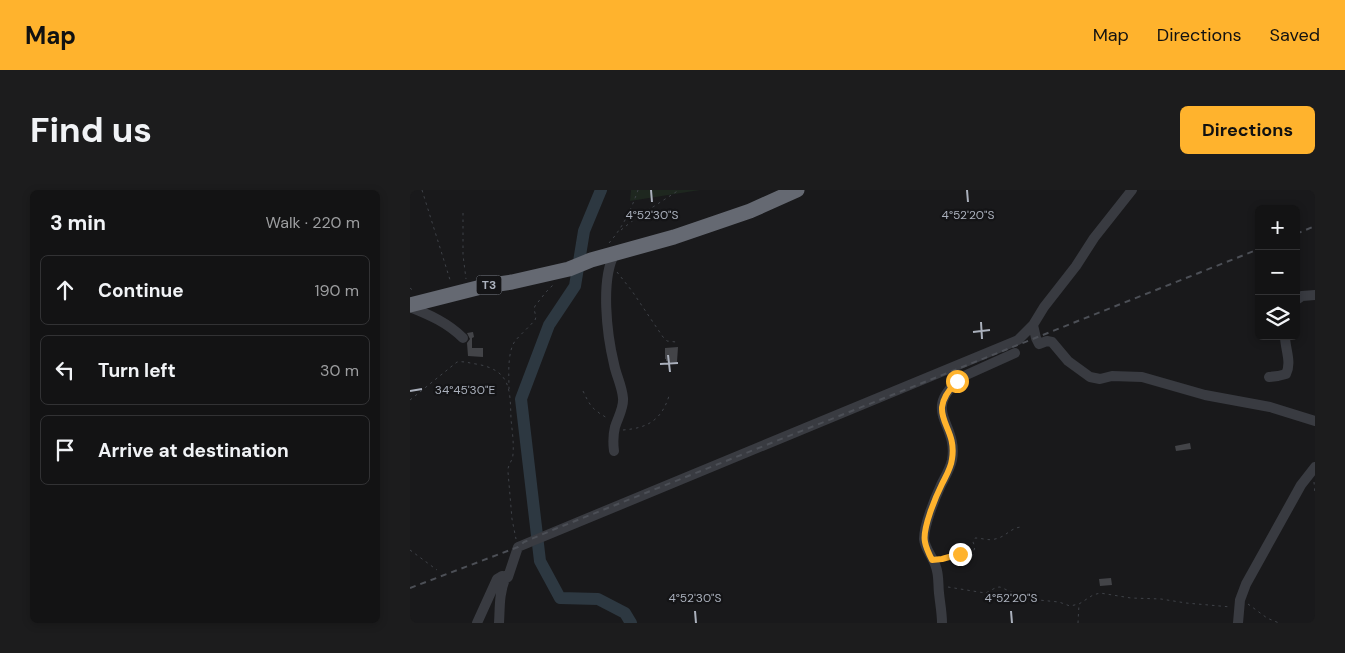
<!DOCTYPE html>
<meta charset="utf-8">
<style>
body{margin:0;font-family:"DM Sans",sans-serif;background:#1c1c1d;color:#f1f3f6}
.controls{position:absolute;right:15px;top:15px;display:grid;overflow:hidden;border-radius:8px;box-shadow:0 2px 8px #0003}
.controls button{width:45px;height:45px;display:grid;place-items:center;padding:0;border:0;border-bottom:1px solid #323234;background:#131314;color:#f1f3f6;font:25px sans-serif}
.stop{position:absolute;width:15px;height:15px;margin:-11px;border:4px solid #ffb32d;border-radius:50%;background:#fff}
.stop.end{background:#ffb32d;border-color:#fff;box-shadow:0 1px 5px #0008}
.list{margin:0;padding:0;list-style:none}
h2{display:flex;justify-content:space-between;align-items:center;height:65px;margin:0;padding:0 20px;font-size:21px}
h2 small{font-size:16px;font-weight:400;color:#9d9ea0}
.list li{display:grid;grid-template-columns:32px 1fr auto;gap:15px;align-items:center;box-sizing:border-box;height:70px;margin:0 10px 10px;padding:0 10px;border:1px solid #323234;border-radius:8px}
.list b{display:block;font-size:19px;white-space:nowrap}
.list em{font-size:16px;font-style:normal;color:#9d9ea0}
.icon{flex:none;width:28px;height:28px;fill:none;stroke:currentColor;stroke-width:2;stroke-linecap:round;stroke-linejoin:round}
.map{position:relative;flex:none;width:905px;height:433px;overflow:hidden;border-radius:8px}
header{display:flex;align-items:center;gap:30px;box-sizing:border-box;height:70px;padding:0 25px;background:#ffb32d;color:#111}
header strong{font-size:24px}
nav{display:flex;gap:28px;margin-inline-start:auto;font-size:18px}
.intro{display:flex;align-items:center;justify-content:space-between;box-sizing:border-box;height:120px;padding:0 30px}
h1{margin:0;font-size:35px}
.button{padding:12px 22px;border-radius:8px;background:#ffb32d;color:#111;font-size:18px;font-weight:700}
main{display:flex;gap:30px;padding:0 30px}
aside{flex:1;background:#131314;border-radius:8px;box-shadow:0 2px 8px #0003}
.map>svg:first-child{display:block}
</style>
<header>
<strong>Map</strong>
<nav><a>Map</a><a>Directions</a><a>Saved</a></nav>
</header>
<div class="intro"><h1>Find us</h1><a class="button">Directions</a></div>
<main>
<aside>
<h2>3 min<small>Walk · 220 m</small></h2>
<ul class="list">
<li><svg class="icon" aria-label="ahead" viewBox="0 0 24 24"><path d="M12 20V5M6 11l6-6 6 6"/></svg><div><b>Continue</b></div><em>190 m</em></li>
<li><svg class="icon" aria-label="left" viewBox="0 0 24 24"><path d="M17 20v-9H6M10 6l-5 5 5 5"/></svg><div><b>Turn left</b></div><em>30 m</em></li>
<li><svg class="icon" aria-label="arrive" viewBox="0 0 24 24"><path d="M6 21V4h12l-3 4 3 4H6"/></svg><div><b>Arrive at destination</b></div></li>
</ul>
</aside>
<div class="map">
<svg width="905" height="433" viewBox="0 0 905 433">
<rect width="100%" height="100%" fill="#19191b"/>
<!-- green -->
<path fill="#1e271f" d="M221,0h69l-70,11z"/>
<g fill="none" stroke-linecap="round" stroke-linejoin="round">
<!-- river -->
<path stroke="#2d3841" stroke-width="12" d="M191,0l-17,41 -9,55 -26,39 -28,74 19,162 20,37 38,1 27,14 6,10"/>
</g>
<!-- building -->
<path fill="#434448" d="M63,142l1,5 -2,1v10h11v9l-15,-1 -1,-13 3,-4 -3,-6z
M268,157l-1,15h-8v-1h-3v-2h-1v-11z
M780,253l1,6 -15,2 -1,-5z
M701,388l1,7 -12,1 -1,-7z"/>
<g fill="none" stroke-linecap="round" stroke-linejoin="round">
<!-- path -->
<path stroke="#3f4248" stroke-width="1" stroke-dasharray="2.5 4" stroke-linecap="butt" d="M12,0l29,93
M53,23v42l3,24
M211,40l15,-12 43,-28
M199,53c14,-16 22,-33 29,-53
M207,82l15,19 31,46 4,4 9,1
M0,98l5,4
M99,199c0,-14 -2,-36 6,-48 6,-7 14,-14 20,-21l1,-3 -2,-8 1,-3 11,-14 7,-7
M173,201c4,8 7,16 15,21 3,3 7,4 10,7
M0,210l47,-38c7,-1 12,1 19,2 35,6 34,25 35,55 1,11 3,23 2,35 0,7 -6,11 -5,18l4,47 4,20
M213,240c24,-2 38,-9 46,-34
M904,292l1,12
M0,360l27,20
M531,369l22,-5 9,3 3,-10 -2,-5 2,-4c7,0 14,3 20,1 11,-2 15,-11 26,-12
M538,397l37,6c5,-1 9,-6 15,-6l28,12 31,3 11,4 9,-2 14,-9 7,-2 31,5 30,1 25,4 45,4
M838,414l19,14 12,5
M668,433l1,-19"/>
<!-- minor -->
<path stroke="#393b41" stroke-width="10" d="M886,110l6,-4 13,-1
M0,117c20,8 38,16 53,31
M623,135l3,13 3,6 8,-3 5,1 16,19 22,16 10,2 12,-3 30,1 63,18 65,12 45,14
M859,187l9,-1 8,-2c6,-12 -1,-25 -1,-38
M204,261c-1,-8 -1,-16 1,-24 3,-10 9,-19 8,-29 -1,-12 -7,-23 -9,-34 -7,-29 -14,-85 1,-111
M67,433l20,-44 5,-3 5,1
M89,433c1,-16 0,-29 6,-44l3,-2 10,-30 500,-207 15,-15 11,-18 32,-41 18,-28 38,-48
M532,433c0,-10 -2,-20 -3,-30 -1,-9 0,-18 -3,-26 -3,-10 -11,-18 -12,-28 0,-14 11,-41 17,-54 4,-8 9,-16 11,-25 7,-38 -34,-49 12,-84l51,-23
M828,433l2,-23 6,-16 55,-99 14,-18"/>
<!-- highway -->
<path stroke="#656972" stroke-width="15" d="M0,115l75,-19 27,-4 57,-13 22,-9 83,-23 41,-14 35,-12 47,-21"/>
<!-- rail -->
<path stroke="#4c4f56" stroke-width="2" stroke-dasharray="6 5" stroke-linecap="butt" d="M886,44l19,-8
M0,398l108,-41 6,-5 31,-13 704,-280"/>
</g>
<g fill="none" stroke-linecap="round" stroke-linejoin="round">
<!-- route -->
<path stroke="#ffb32d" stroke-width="6" d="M547,191c-34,36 1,42 -5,78 -1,9 -6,17 -10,25 -6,12 -20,45 -17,58 1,6 4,12 7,18l10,-1 18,-5"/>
</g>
<!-- ticks -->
<path fill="none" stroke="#aab0bc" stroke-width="2" d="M241,0l1,12M557,0l1,12M571,132l1,17M563,142l17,-2M258,165l2,17M250,174l18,-1M0,201l12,-2M285,421l1,12M601,421l1,12"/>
<g text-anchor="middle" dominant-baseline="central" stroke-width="4.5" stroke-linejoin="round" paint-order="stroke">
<!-- shield labels -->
<rect fill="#141416" stroke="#7d818a" stroke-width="1" x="66.5" y="85.5" width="25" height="19" rx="4"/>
<g font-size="12" font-weight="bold" fill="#aab0bc">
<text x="79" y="95">T3</text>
</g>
</g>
<g font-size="12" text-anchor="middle" fill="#aab0bc" stroke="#141416" stroke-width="4.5" stroke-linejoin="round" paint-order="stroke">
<text x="242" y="29">4°52'30"S</text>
<text x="558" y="29">4°52'20"S</text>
<text x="55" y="204">34°45'30"E</text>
<text x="285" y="412">4°52'30"S</text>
<text x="601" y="412">4°52'20"S</text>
</g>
</svg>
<div class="controls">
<button>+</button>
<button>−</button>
<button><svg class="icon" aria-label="layers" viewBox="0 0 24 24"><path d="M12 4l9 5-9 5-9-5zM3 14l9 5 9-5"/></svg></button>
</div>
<div class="stop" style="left:547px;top:191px"></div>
<div class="stop end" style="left:550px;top:364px"></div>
</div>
</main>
